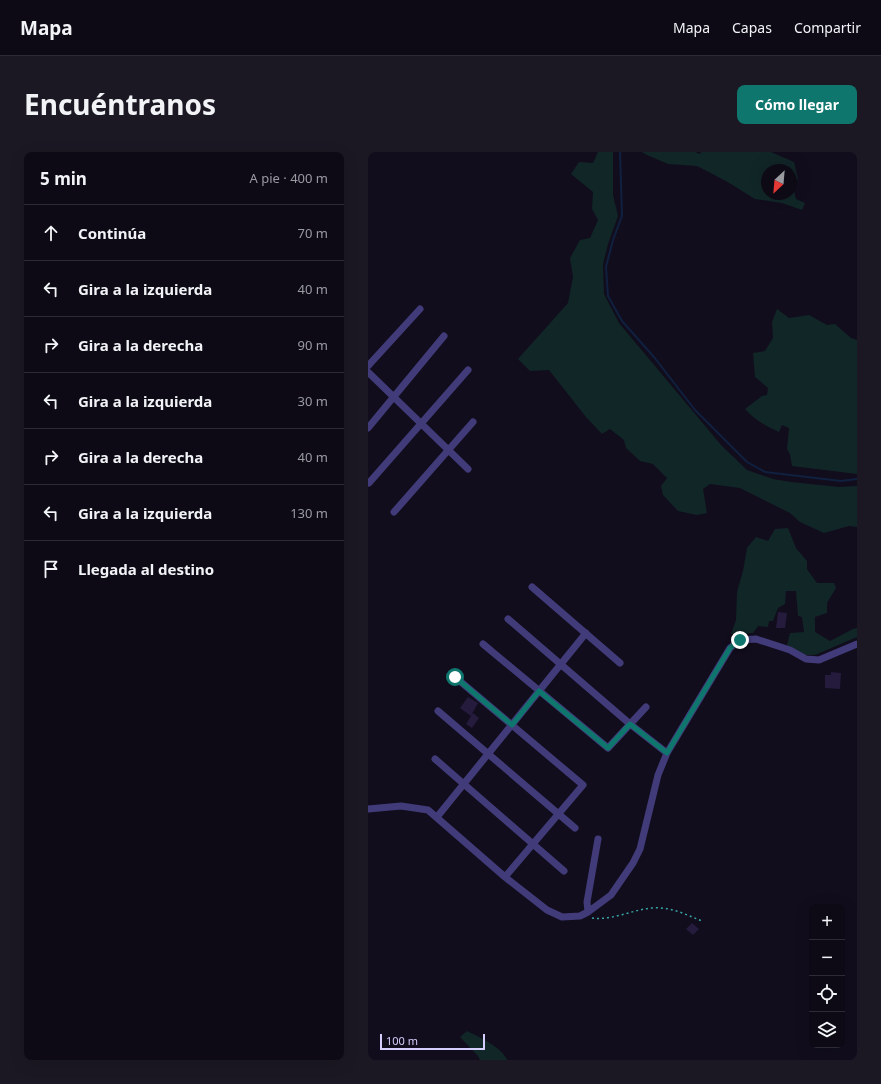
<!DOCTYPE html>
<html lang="es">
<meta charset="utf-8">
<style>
body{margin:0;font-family:"Noto Sans",sans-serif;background:#1b1823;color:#f1f3f6}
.controls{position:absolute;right:12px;bottom:12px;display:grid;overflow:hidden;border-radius:8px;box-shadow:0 4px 16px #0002}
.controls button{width:36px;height:36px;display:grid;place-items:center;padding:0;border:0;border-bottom:1px solid #2d2b35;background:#0d0a16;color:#f1f3f6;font:20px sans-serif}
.compass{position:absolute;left:393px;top:12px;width:36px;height:36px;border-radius:50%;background:#0d0a16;box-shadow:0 4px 16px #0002;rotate:206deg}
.scale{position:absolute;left:12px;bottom:10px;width:105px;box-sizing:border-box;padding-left:4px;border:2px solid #d5cdfb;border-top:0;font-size:11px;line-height:14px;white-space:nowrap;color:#d5cdfb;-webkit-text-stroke:3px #110d1d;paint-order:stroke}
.stop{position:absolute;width:12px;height:12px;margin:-9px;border:3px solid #0f766e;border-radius:50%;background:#fff}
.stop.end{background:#0f766e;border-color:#fff;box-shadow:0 1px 4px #0008}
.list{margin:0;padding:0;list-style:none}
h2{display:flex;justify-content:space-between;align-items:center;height:52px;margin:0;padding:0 16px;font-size:17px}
h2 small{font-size:13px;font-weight:400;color:#9a9aa1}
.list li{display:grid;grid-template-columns:26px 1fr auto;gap:12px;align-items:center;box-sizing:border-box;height:56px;padding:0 16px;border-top:1px solid #2d2b35}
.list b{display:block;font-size:15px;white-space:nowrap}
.list em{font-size:13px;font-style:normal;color:#9a9aa1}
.icon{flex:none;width:22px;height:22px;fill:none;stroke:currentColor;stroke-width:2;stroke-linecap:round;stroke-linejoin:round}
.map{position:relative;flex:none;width:489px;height:908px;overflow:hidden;border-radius:8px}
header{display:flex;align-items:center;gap:24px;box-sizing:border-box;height:56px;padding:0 20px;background:#0d0a16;border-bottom:1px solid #2d2b35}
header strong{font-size:19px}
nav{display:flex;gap:22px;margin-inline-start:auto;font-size:14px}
.intro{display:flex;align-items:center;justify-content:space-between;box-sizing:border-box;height:96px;padding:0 24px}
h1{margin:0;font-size:28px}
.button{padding:10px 18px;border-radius:8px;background:#0f766e;color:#fff;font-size:14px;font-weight:700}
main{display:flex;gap:24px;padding:0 24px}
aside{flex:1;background:#0d0a16;border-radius:8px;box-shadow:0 4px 16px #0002}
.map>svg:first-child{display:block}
</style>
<header>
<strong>Mapa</strong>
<nav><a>Mapa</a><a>Capas</a><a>Compartir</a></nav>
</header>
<div class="intro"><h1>Encuéntranos</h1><a class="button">Cómo llegar</a></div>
<main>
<aside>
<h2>5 min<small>A pie · 400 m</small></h2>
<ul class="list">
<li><svg class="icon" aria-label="ahead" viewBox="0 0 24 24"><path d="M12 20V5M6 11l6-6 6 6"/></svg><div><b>Continúa</b></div><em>70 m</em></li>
<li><svg class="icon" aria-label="left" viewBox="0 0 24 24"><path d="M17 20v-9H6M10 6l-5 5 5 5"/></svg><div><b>Gira a la izquierda</b></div><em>40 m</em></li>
<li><svg class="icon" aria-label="right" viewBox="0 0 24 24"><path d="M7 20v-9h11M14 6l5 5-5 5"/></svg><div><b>Gira a la derecha</b></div><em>90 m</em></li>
<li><svg class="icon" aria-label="left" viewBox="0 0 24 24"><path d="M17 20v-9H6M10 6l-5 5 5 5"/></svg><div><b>Gira a la izquierda</b></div><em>30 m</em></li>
<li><svg class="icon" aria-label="right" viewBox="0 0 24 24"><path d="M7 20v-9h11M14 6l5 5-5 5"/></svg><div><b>Gira a la derecha</b></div><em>40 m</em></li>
<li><svg class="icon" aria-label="left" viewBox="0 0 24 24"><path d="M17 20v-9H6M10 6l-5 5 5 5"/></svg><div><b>Gira a la izquierda</b></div><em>130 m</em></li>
<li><svg class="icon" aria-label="arrive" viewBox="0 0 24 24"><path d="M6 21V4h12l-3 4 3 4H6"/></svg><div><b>Llegada al destino</b></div></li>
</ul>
</aside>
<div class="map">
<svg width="489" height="908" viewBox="0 0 489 908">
<rect width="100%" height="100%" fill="#110d1d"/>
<!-- green -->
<path fill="#112627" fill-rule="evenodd" d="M230,0h15v43l5,21 -10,28 -5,20 1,30 15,29 102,122 26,25 26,9 18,3 48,5 18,-1v41l-8,-1 -25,7 -24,-11 -10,-9 -50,-25 -30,-4 -7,5 4,24 -10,2 -19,-4 -15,-16 -2,-9 6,-8 -14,-14 -13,-3 -14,-13 -2,-8 -14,-11 -8,5 -16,-17 -37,-47 -19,1 -12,-12 50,-56 5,-26 -3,-19 10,-18 10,-2 8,-18 -6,-11 1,-17 -22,-18 8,-12 14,1z
M274,0h53l5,2 1,-2h70l23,10 4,17 -6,5 4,15 9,4 -3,7 -20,-7 -27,-4 -29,-18 -29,-15 -29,-2 -21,-9zM399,18h24v24h-24z
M409,157l12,9 20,-3 18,10 8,-1 16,14 6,2v134l-65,-8 -2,-12 -3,-5 2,-21 -7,-3 -3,7c-14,-6 -24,-12 -34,-23l17,-13 5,-1 1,-7 -13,-11 -2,-24 12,-2 8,-13 -1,-16z
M420,376l8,20 11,13v8l10,14h17l2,5 -9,15v10l-12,4v15l15,9 23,-12 4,-1v9l-42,18h-12l-16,-10 3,-12 14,-1 -2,-15 -4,-1 -2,-25h-10l-1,13 -7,4 -5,13h-4l-1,6 -10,-1 -5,7 -22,1 5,-14 1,-28 6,-21 4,-23 9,-11 12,4 7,-12z
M99,879c12,6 35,16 40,29h-27l-2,-4 -18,-19z"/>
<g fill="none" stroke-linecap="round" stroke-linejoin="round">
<!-- stream -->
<path stroke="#10203f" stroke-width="2" d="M252,0l2,64 -9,24 -7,27 2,29 14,25 32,36 41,53 52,52 18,10 76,9 16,-2"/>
</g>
<!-- building -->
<path fill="#241b3d" d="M410,460l9,1 -2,15h-9z
M463,520l10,1 -1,16 -15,-1v-13h6z
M100,545l10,6 -7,13 -11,-8z
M105,561l6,5 -7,10 -6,-4z
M324,771l7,6 -6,6 -7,-6z"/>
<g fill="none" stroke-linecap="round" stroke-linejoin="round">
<!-- path -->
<path stroke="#36a6a5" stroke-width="1.5" stroke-dasharray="2 3" stroke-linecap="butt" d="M224,766c24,3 46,-12 69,-10 15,1 28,8 41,13"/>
<!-- street -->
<path stroke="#413c79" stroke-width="7" d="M0,214l52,-57
M0,220l100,97
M0,276l76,-92
M1,331l99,-113
M26,360l79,-90
M164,435l88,76
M140,467l122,105 37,29
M115,492l125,104 38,-41
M87,525l128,108 -78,92
M70,559l137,117
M67,607l129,112
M0,657l33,-3 27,4 77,67 42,33 15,7 18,-1 8,-4 23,-17 22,-32 7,-14 18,-74 9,-22 63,-105 10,-8 16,-1 34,11 16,9 13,1 38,-16
M69,665l149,-184
M220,760l-1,-10 11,-63"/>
</g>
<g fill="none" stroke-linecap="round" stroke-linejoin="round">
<!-- route -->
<path stroke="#0f766e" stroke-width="5" d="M87,525l57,48 27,-34 69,57 22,-24 37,29 63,-105 10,-8"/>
</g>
</svg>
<div class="controls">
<button>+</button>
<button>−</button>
<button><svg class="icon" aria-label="locate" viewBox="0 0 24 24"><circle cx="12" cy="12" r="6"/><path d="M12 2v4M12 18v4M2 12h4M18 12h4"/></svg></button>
<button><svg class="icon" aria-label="layers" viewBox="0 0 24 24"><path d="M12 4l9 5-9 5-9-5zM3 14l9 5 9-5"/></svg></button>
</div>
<svg class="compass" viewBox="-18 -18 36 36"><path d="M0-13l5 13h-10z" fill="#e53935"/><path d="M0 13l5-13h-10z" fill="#9a9aa1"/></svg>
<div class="scale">100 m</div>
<div class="stop" style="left:87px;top:525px"></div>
<div class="stop end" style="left:372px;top:488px"></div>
</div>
</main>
